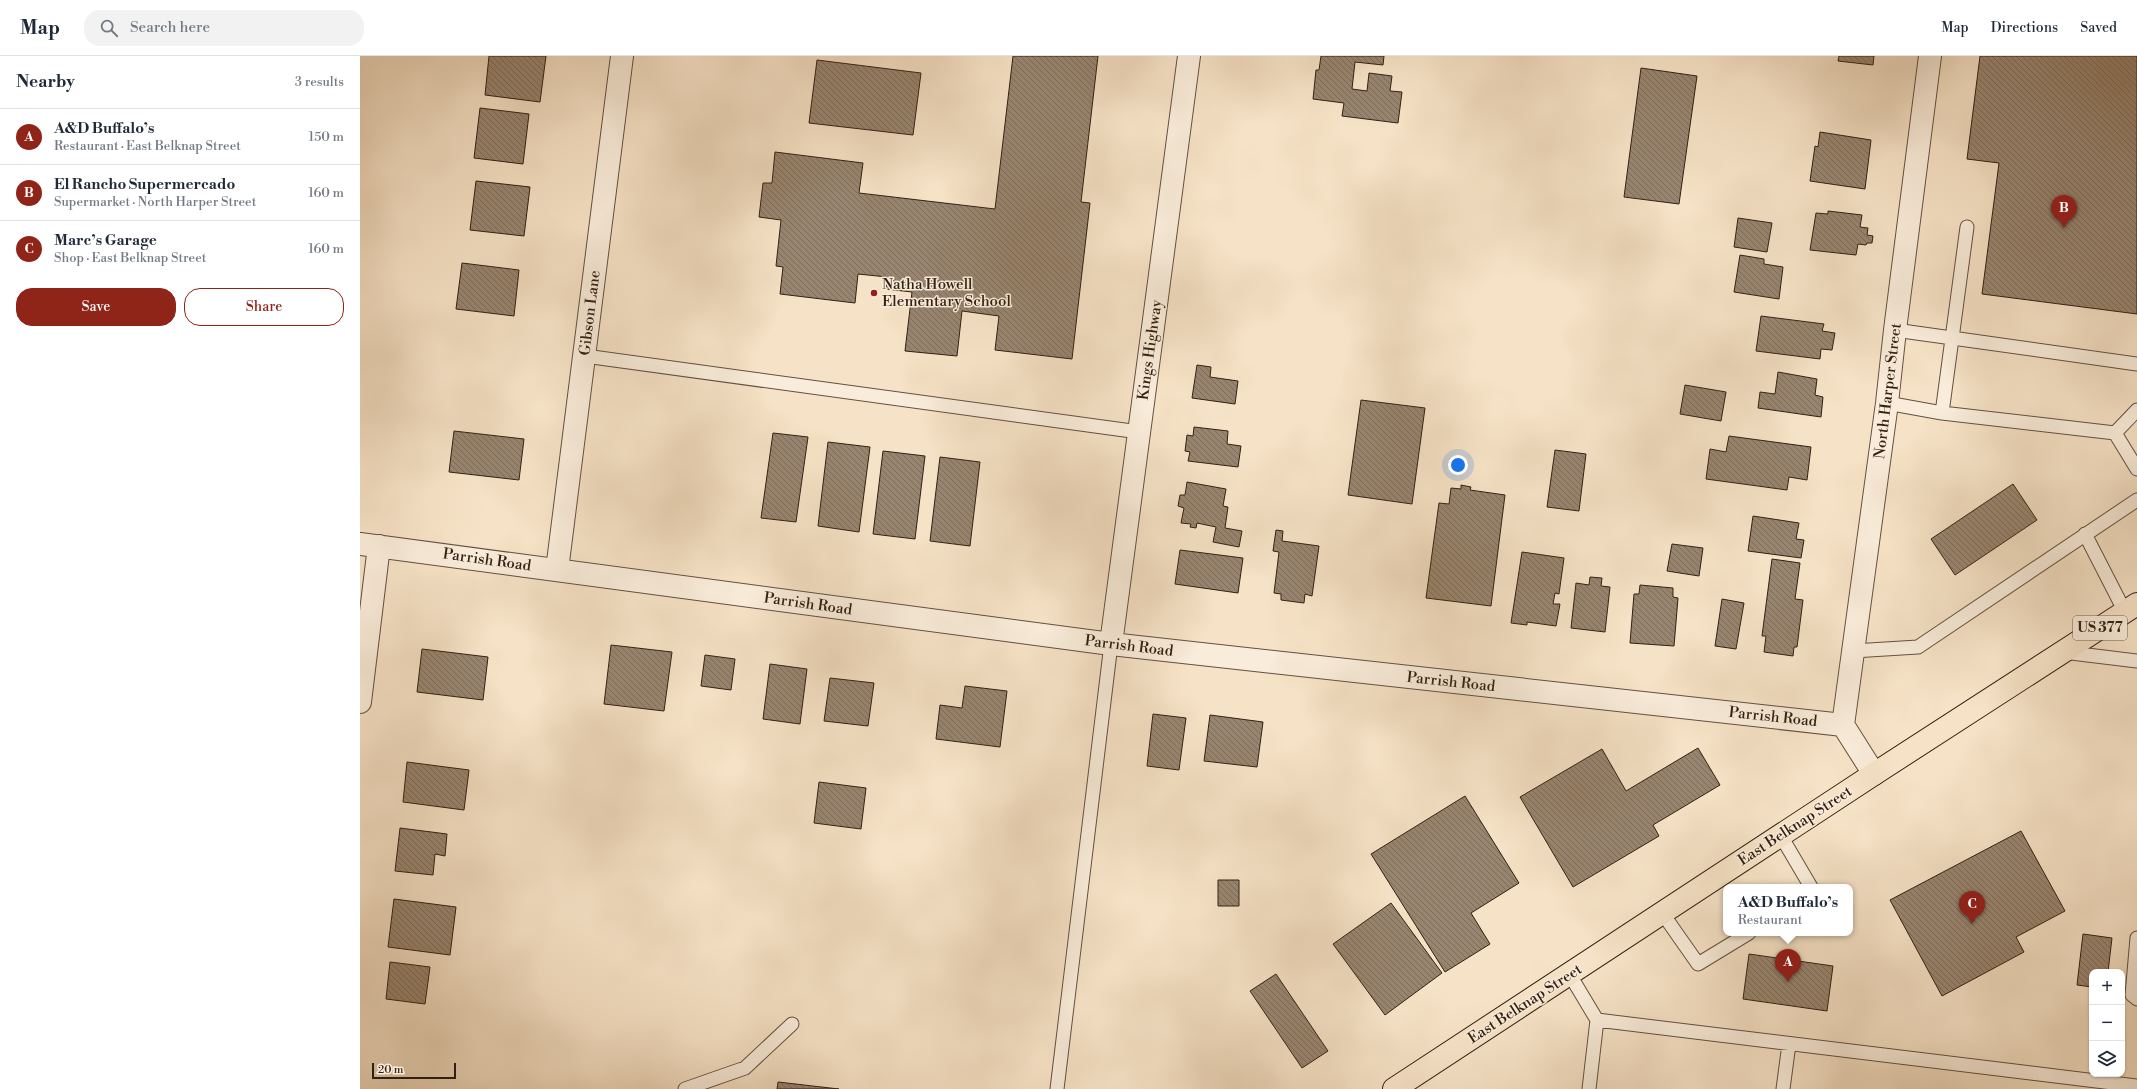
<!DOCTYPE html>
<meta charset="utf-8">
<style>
body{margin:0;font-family:"Libre Bodoni",serif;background:#f2f2f3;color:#1f2937}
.controls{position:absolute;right:12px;bottom:12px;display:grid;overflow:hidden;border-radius:8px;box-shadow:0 1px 3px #0004}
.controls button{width:36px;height:36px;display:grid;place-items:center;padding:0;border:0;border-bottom:1px solid #e0e1e3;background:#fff;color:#1f2937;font:20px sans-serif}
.scale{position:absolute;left:12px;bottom:10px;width:84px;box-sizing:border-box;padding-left:4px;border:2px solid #322012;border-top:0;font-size:11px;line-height:14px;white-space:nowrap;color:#322012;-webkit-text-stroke:3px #f9ecda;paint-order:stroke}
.you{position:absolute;left:1098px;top:409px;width:14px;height:14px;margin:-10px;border:3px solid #fff;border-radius:50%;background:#1a73e8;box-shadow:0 0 0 6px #1a73e833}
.badge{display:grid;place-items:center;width:26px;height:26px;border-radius:50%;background:#8f2418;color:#fff;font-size:13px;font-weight:700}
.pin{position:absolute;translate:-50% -33px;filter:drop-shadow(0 1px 2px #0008)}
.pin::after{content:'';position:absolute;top:21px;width:14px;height:12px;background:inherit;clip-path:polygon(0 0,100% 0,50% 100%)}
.popup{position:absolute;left:1363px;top:828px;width:130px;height:52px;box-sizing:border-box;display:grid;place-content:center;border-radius:8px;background:#fff;filter:drop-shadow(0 1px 3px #0005);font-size:13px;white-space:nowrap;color:#747a83}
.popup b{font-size:15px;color:#1f2937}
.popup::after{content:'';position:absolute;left:50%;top:100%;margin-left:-8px;border:8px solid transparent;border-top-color:#fff}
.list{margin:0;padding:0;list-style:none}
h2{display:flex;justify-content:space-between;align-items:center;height:52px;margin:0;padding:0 16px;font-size:17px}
h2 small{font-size:13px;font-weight:400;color:#747a83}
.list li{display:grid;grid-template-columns:26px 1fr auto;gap:12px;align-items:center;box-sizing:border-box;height:56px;padding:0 16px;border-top:1px solid #e0e1e3}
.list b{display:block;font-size:15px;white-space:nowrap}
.list p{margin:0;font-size:13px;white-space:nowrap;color:#747a83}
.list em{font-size:13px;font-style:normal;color:#747a83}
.actions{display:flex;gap:8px;padding:12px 16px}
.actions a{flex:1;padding:9px 0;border:1px solid #8f2418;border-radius:16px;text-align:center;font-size:14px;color:#8f2418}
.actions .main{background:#8f2418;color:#fff}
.icon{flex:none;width:22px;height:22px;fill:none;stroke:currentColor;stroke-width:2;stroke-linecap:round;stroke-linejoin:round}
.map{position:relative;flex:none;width:1777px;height:1033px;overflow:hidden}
header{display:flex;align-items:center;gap:24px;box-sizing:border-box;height:56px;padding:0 20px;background:#fff;border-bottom:1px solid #e0e1e3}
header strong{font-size:19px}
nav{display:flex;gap:22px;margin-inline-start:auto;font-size:14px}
.search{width:280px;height:36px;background:#f2f2f3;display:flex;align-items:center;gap:10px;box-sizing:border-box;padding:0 14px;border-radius:16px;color:#747a83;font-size:15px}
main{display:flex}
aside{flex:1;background:#fff}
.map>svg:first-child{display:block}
</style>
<header>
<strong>Map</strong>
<div class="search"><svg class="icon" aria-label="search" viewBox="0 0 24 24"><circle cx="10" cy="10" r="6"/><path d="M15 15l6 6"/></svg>Search here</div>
<nav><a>Map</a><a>Directions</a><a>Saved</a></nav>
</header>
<main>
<aside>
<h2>Nearby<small>3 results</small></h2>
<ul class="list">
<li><span class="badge">A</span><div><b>A&amp;D Buffalo’s</b><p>Restaurant · East Belknap Street</p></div><em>150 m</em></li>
<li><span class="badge">B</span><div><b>El Rancho Supermercado</b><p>Supermarket · North Harper Street</p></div><em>160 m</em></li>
<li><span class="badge">C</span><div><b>Marc’s Garage</b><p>Shop · East Belknap Street</p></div><em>160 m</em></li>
</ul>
<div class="actions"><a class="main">Save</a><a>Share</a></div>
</aside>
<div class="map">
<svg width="1777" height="1033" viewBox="0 0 1777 1033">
<defs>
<pattern id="building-back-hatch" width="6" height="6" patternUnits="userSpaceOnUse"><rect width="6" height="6" fill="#988570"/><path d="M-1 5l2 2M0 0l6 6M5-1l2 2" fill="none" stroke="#7d6c5b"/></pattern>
</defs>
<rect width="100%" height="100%" fill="#f6e2c6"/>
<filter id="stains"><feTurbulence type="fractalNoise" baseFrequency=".005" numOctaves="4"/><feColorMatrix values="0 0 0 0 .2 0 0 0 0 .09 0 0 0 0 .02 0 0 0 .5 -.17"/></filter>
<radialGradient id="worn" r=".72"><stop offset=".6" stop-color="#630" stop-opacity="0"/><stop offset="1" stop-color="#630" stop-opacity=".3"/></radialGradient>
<!-- building -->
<path fill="url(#building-back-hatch)" stroke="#322012" d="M129,0h57l-6,46 -55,-7z
M653,0h85l-17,146 9,1 -18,156 -77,-9 4,-34 -37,-5 -5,45 -52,-5 7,-59 -26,-3 1,-12 -29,-3 -3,29 -75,-9 3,-27 -7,-1 5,-46 -22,-3 4,-34h9l3,-31 88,11 -4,30 136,16z
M961,0h63l-1,9 -28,-3 -3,27 15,2 2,-18 23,3 -2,15 12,1 -4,31 -56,-7 2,-13 -31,-4 3,-29h3z
M1479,0h35l-1,9 -35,-4z
M1620,0h157v258l-155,-20 17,-131 -32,-4z
M457,4l104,13 -8,62 -104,-12z
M1281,12l56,8 -18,128 -55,-7z
M120,52l49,6 -6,50 -49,-6z
M1460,76l51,8 -6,49 -55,-8 5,-35 3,1z
M116,125l54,6 -6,49 -54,-6z
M1468,155l34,4 -2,12 8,1 -1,7 6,1 -1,7h-5l-1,2 -8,-1 -2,11 -46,-5 6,-37 12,1z
M1378,162l34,5 -5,29 -33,-5z
M1380,199l24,4v5l19,3 -4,32 -45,-7z
M102,207l57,7 -5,46 -58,-7z
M1401,260l63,8 -2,7 13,2 -3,17 -11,-1 -1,10 -64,-8z
M837,309l14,2 -1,10 28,4 -3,23 -43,-6z
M1418,316l39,7 -2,16 8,2 -2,20 -63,-9 2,-16 15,2z
M1325,329l41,7 -5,29 -41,-7z
M1001,344l64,8 -13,96 -64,-9z
M834,371l34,4 -1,13 14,2 -3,21 -50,-6 2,-9 -5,-1 2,-16 6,1z
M94,375l70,8 -5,41 -70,-8z
M413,377l35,4 -12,85 -35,-4z
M1369,380l82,11 -4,33 -18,-3 -2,13 -81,-11 4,-30 16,3z
M468,386l42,5 -11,85 -41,-6z
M1195,394l31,4 -7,57 -32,-4z
M523,395l42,5 -10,83 -42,-5z
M580,401l40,5 -10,84 -40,-5z
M827,426l39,7 -3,17 5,1 -3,21 17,3 -3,16 -26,-5 3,-15 -19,-4 -1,5 -6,-1 1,-3 -10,-1 3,-15 -6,-2 2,-11h5z
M1653,428l24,36 -82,55 -24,-36z
M1101,429l10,2 -1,3 35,5 -14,111 -65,-8 13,-95 10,1 2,-16 10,1z
M1393,460l46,7 -3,16 8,1 -3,18 -53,-7z
M916,474l7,1 -1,10 37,5 -7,50 -7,-2 -1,9 -23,-3v-6l-7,-1 5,-41 -6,-1z
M1312,488l31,4 -4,28 -32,-5z
M820,494l63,8 -5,35 -63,-9z
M1162,496l42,6 -5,36 -4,-1 -2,11h7l-4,22 -29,-4v3l-16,-2z
M1412,503l28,4 -5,36 8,1 -6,47h-3l-1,9 -29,-4 2,-16h-4z
M1230,521l12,1 -1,8 9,1 -5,45 -34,-4 5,-45 13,2z
M1280,529l33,3v9l5,1 -4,48 -44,-3 4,-49h5z
M1362,543l22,4 -8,46 -21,-3z
M251,589l61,7 -8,59 -60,-7z
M62,593l66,8 -5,43 -66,-8z
M345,599l30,4 -4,31 -30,-4z
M410,608l37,5 -7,55 -37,-5z
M470,622l44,5 -6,43 -44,-5z
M605,630l42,5 -7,56 -64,-8 4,-34 22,3z
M793,658l33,4 -7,52 -32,-4z
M850,659l53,7 -6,45 -53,-6z
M1338,692l22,37 -67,40 6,11 -86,51 -53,-90 82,-48 24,42z
M47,706l62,8 -5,40 -61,-8z
M459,726l47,6 -5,41 -47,-6z
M1105,740l54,87 -48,30 19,31 -45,28 -74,-118z
M40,772l47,6 -2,22 -10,-2 -2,21 -38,-4z
M1661,775l44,80 -49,26 8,15 -82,44 -52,-96z
M858,824h21v26h-21z
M34,843l62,8 -6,48 -62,-8z
M1031,847l51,70 -57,42 -52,-71z
M1723,878l29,4 -4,34h-16v15l-15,-2z
M1389,898l84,12 -6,45 -84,-12z
M30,906l40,5 -5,37 -39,-5z
M916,918l52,77 -26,17 -52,-77z
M418,1026l61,7h-62z"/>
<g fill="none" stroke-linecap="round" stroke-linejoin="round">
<!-- lane casing -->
<g stroke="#63503f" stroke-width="15">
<path id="lane" d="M1535,274l242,34
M225,300l554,76
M1527,347l55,10 173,20
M1777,354l-22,23 22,36
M1582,357l25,-186
M1725,478l40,78
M1493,595l65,-4 219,-147
M1703,596l74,9
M1421,780l30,51
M1303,858l35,50 51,-31
M1777,882l-5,57 5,4
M1210,919l27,45 540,66
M325,1033l60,-21 47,-44
M697,1033l54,-445
M1229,1033l8,-69
M1423,1033l6,-45"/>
</g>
<!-- street casing -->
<g stroke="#63503f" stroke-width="24">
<path id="street" d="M0,488l751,100 732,81 31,49
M197,514l65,-514
M751,588l78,-588
M0,646l19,-156
M1483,669l44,-322 8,-73 35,-274"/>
</g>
<!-- primary casing -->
<g stroke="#322012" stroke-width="24">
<path id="primary" d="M1034,1033l480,-315 263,-170"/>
</g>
<!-- lane -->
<use href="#lane" stroke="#f9ecda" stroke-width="13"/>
<!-- street -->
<use href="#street" stroke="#f9ecda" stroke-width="22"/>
<!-- primary -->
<use href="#primary" stroke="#f6e2c6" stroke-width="22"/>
</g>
<!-- markers -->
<circle fill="#8f2418" stroke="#f9ecda" stroke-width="1.5" cx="514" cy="237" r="4"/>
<g text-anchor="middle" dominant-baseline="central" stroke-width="3" stroke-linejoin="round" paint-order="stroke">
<!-- shield labels -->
<rect fill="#f9ecda" stroke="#6e5d4e" stroke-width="1" x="1713" y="560" width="54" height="24" rx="3"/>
<g font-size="14" font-weight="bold" fill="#322012">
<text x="1740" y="572">US 377</text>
</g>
<!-- poi labels -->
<g font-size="15" fill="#322012" stroke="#f9ecda" text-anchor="start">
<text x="522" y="228">Natha Howell<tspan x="522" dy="17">Elementary School</tspan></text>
</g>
<!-- street labels -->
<g font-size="15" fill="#322012" stroke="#f9ecda">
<text transform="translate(230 257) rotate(-83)">Gibson Lane</text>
<text transform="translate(790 294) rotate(-82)">Kings Highway</text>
<text transform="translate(1528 335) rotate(-83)">North Harper Street</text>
<text transform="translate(127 504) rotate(8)">Parrish Road</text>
<text transform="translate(448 548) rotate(8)">Parrish Road</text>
<text transform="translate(769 590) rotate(7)">Parrish Road</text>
<text transform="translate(1091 626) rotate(6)">Parrish Road</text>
<text transform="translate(1413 661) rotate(6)">Parrish Road</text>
<text transform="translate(1435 770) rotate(-33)">East Belknap Street</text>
<text transform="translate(1165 948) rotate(-33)">East Belknap Street</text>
</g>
</g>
<rect width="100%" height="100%" filter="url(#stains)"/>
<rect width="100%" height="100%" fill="url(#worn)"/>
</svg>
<div class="controls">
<button>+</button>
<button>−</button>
<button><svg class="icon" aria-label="layers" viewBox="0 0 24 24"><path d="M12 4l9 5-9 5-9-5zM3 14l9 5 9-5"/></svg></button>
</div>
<div class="scale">20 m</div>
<div class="you"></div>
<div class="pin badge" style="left:1428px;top:926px">A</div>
<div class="popup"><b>A&amp;D Buffalo’s</b>Restaurant</div>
<div class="pin badge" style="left:1704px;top:172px">B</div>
<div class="pin badge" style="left:1612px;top:868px">C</div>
</div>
</main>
